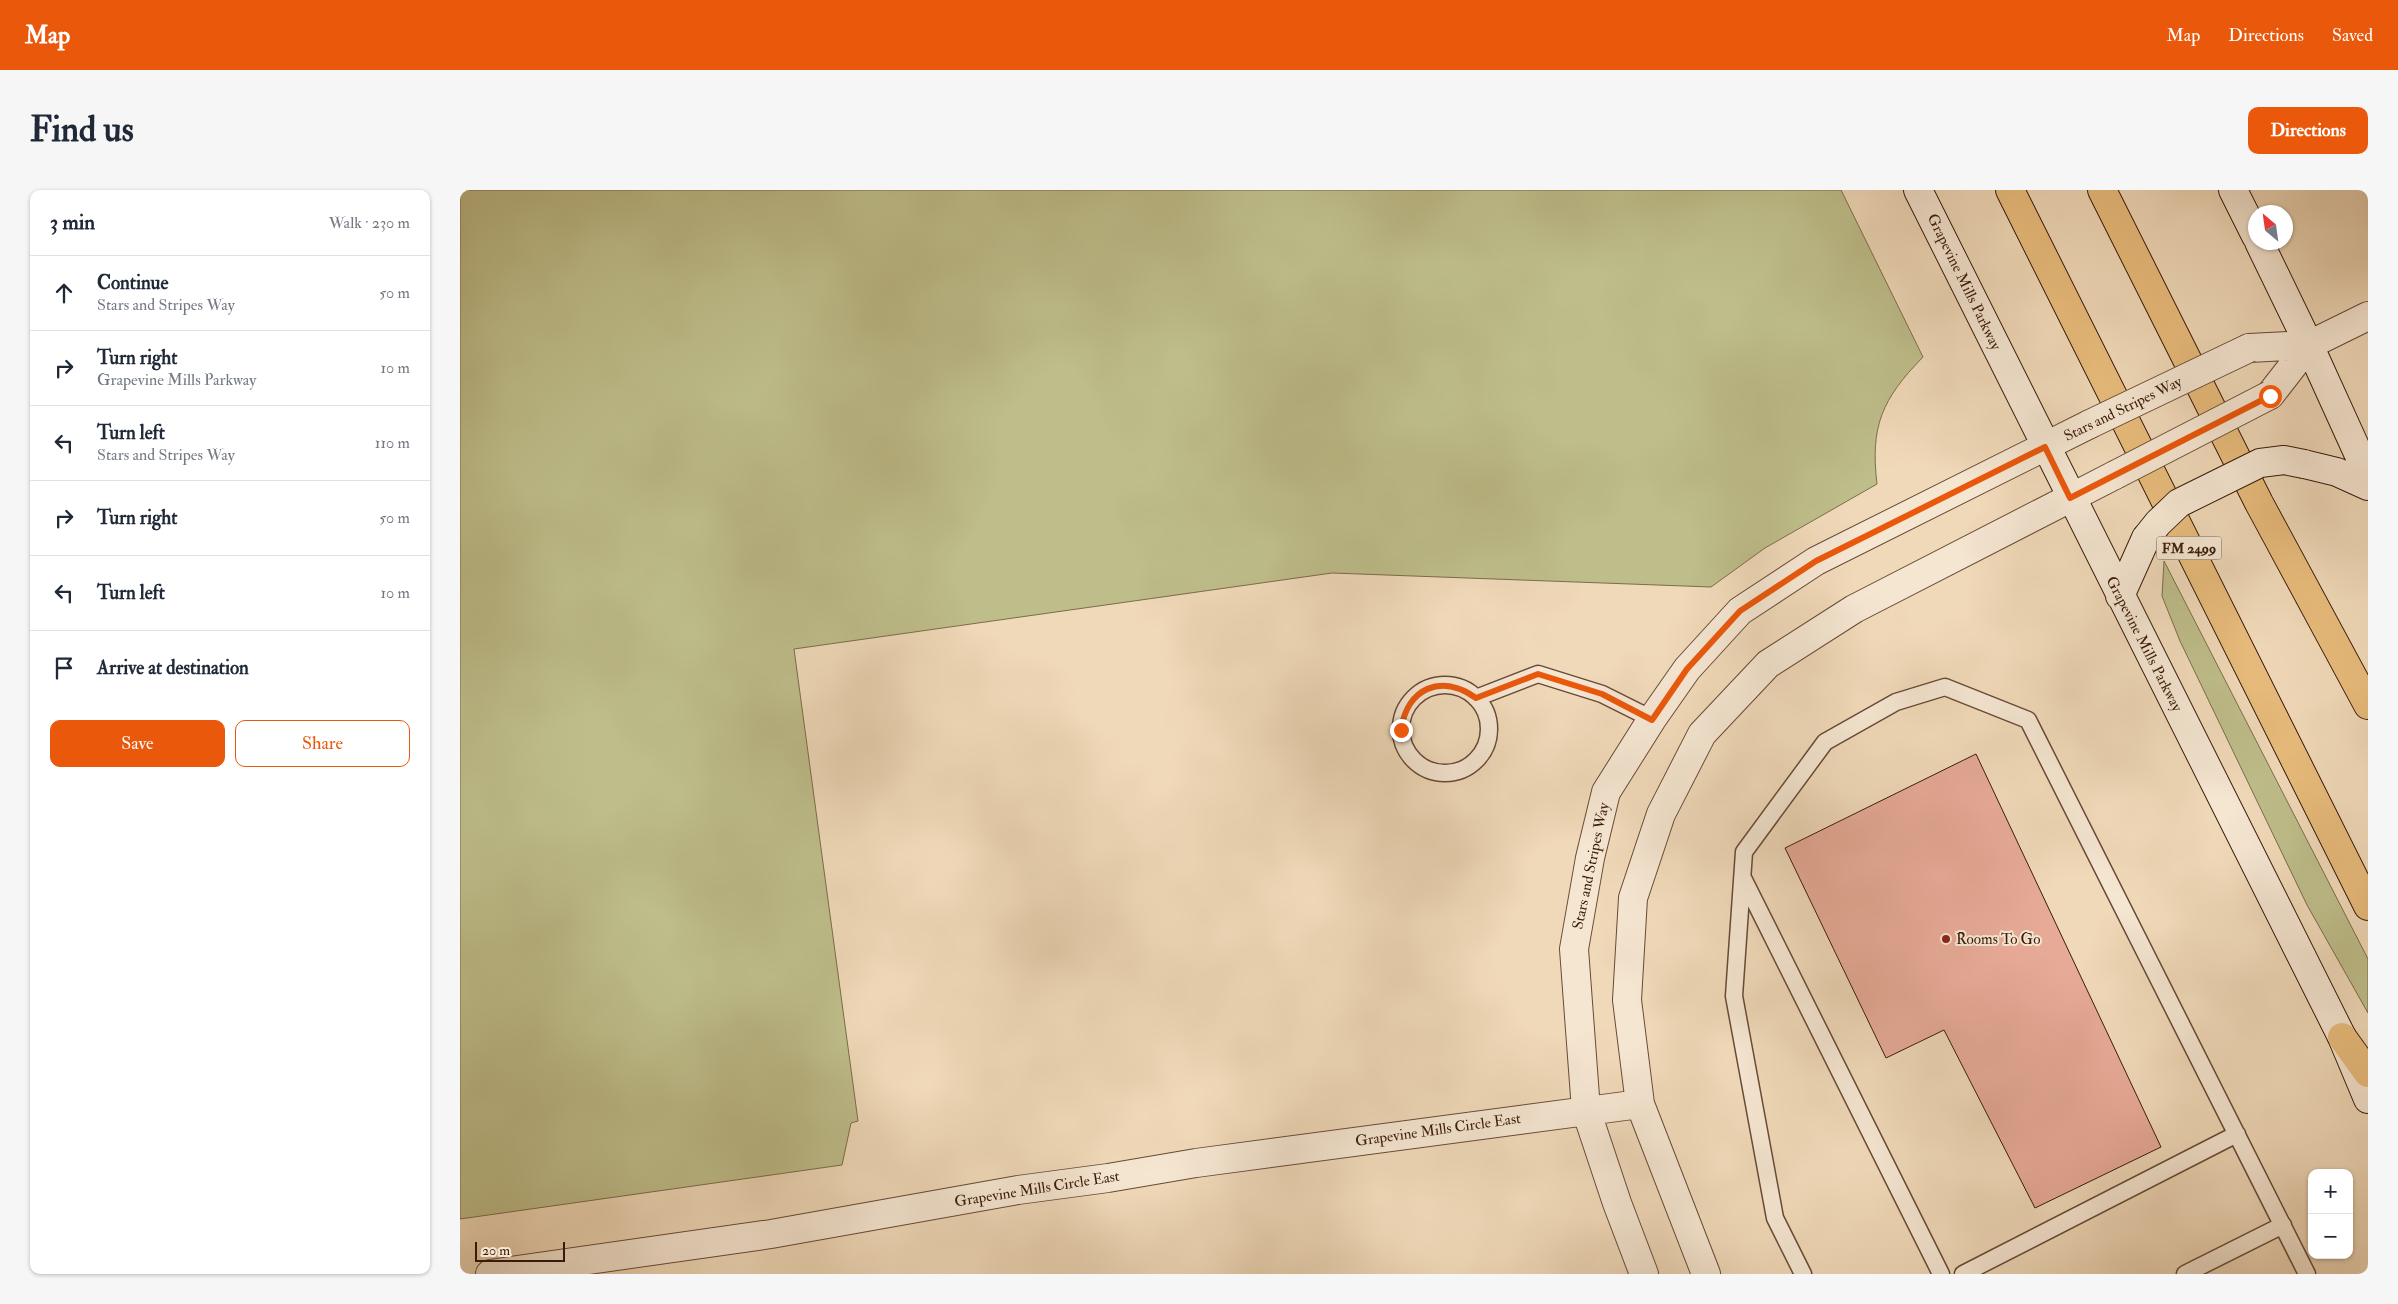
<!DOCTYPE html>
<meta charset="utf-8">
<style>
body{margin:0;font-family:"IM FELL Double Pica",serif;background:#f6f6f7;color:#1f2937}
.controls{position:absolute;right:15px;bottom:15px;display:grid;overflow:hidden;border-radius:10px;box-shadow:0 1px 4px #0004}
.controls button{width:45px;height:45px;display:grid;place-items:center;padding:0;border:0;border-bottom:1px solid #e0e1e3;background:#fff;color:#1f2937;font:25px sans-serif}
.compass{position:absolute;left:1788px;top:15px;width:45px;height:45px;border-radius:50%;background:#fff;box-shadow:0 1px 4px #0004;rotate:331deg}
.scale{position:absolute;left:15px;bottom:12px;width:90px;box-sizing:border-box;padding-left:5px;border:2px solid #3a1b0a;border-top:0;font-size:14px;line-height:18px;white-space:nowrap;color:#3a1b0a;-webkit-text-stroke:4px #f5e6d2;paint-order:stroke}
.stop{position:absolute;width:15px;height:15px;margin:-11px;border:4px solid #ea580c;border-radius:50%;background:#fff}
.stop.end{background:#ea580c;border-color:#fff;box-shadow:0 1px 5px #0008}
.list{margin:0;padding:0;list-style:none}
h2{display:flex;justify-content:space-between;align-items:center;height:65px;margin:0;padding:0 20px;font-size:21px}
h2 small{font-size:16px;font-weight:400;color:#747a83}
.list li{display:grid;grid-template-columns:32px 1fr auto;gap:15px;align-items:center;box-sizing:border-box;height:75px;padding:0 20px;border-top:1px solid #e0e1e3}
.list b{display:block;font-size:19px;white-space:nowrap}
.list p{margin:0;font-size:16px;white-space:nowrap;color:#747a83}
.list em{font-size:16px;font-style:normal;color:#747a83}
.actions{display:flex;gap:10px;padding:15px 20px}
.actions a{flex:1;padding:11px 0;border:1px solid #ea580c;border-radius:10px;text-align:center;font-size:18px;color:#ea580c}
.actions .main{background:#ea580c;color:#fff}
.icon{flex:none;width:28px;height:28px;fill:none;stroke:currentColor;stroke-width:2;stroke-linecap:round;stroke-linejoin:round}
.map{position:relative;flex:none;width:1908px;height:1084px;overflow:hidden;border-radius:10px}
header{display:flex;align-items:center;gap:30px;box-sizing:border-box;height:70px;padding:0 25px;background:#ea580c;color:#fff}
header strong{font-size:24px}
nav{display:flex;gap:28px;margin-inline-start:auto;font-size:18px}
.intro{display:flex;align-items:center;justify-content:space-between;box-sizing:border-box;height:120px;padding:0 30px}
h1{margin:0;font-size:35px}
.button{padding:12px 22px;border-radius:10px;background:#ea580c;color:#fff;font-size:18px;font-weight:700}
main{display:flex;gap:30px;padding:0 30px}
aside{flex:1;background:#fff;border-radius:10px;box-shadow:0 1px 4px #0004}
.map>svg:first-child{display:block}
</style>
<header>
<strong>Map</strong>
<nav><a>Map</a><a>Directions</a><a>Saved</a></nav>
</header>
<div class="intro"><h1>Find us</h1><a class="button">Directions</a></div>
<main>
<aside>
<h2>3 min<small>Walk · 230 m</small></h2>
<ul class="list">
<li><svg class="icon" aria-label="ahead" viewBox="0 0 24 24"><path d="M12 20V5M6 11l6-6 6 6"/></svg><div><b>Continue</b><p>Stars and Stripes Way</p></div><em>50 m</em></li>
<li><svg class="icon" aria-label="right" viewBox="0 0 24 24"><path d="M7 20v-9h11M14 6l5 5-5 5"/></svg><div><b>Turn right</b><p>Grapevine Mills Parkway</p></div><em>10 m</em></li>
<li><svg class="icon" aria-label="left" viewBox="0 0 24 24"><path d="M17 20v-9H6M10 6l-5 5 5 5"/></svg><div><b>Turn left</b><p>Stars and Stripes Way</p></div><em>110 m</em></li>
<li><svg class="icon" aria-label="right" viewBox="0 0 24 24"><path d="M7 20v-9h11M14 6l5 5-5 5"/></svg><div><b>Turn right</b></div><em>50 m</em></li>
<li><svg class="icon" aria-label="left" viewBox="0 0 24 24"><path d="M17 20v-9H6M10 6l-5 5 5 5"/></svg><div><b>Turn left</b></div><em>10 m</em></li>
<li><svg class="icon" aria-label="arrive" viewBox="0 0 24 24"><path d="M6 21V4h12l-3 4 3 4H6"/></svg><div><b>Arrive at destination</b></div></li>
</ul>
<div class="actions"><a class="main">Save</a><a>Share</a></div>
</aside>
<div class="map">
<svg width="1908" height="1084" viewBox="0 0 1908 1084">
<rect width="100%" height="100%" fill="#f0d9b9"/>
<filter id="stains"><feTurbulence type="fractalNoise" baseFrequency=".004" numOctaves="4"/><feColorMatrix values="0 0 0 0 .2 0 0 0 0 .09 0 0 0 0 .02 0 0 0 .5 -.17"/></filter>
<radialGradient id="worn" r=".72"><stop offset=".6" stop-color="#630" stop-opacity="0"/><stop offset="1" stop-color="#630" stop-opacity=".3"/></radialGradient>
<!-- green -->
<path fill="#bebe8b" stroke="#7c6c4a" d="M0,0h1381l82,167c-41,42 -53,69 -46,127l-112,64 -54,39 -379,-14 -538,76 64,472 -7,2 -9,42 -382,54z
M1704,371l204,398v54l-61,-108 -127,-264 -18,-45z"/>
<!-- building -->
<path fill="#e7aa97" stroke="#3a1b0a" d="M1516,564l185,393 -126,61 -91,-178 -58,28 -101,-210z"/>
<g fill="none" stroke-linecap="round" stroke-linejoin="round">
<!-- service casing -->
<g stroke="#684a36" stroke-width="19">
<path id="service" d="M941 539a44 44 0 1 1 88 0a44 44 0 1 1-88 0Z
M1016,508l62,-24 64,20 50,25
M1283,688l198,396
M1343,1084l-28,-56 -41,-222 10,-144 81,-110 71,-40 49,-15 83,33 279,554
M1503,1084l274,-140
M1725,1084l98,-49"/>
</g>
<!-- tertiary casing -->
<g stroke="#684a36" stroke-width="30">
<path id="tertiary" d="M1789,158l60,-3 59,-29
M1810,205l39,-50
M30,1084l281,-40 247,-44 90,-12 88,-15 444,-59
M1184,1084l-27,-71 -31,-93 -12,-161 16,-91 16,-66 46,-73 35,-50 53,-58 76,-50 274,-137
M1246,1084l-66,-170 -13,-104 6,-102 28,-84 41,-80 66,-70 86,-55 261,-134"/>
</g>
<!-- secondary casing -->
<g stroke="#3a1b0a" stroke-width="30">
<path id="secondary" d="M1458,0l424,847 26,62
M1773,0l23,46
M1799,52l50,103 59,130
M1844,274l33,8 31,14
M1660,406l26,-58"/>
</g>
<!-- motorway casing -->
<g stroke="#3a1b0a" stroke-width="30">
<path id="motorway" d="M1550,0l358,716
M1642,0l157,313 109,202
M1882,847l26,36"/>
</g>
<!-- service -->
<use href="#service" stroke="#f5e6d2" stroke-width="16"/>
<!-- tertiary -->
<use href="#tertiary" stroke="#f5e6d2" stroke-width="28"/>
<!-- secondary -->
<use href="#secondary" stroke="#f5e6d2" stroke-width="28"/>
<!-- motorway -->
<use href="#motorway" stroke="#e8bc7c" stroke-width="28"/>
<!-- tertiary-bridge casing -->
<g stroke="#684a36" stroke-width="30" stroke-linecap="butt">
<path id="tertiary-bridge" d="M1630,234l159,-76
M1655,285l155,-80"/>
</g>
<!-- secondary-bridge casing -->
<g stroke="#3a1b0a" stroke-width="30" stroke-linecap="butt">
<path id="secondary-bridge" d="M1686,348l12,-15 21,-20 81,-40 24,-3 20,4"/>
</g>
<!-- tertiary-bridge -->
<use href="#tertiary-bridge" stroke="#f5e6d2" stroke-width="28"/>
<!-- secondary-bridge -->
<use href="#secondary-bridge" stroke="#f5e6d2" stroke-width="28"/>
</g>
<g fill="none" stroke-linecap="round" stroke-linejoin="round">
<!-- route -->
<path stroke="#ea580c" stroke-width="6" d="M941,540c6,-42 40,-57 75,-32l62,-24 64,20 50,26 35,-51 53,-58 76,-50 229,-114 25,51 200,-102"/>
</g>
<!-- markers -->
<circle fill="#8f2418" stroke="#f5e6d2" stroke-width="2" cx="1486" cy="749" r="5"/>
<g text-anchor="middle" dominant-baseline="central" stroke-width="4" stroke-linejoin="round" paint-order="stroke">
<!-- shield labels -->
<rect fill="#f5e6d2" stroke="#725846" stroke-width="1" x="1696.5" y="346.5" width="65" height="23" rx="4"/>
<g font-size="14" font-weight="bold" fill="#3a1b0a">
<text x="1729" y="358">FM 2499</text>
</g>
<!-- street labels -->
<g font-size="15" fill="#3a1b0a" stroke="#f5e6d2">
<text transform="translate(1504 92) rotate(64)">Grapevine Mills Parkway</text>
<text transform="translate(1663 219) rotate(-26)">Stars and Stripes Way</text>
<text transform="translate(1684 454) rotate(63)">Grapevine Mills Parkway</text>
<text transform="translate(1131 676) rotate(-78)">Stars and Stripes Way</text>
<text transform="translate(978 940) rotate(-8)">Grapevine Mills Circle East</text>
<text transform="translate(577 999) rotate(-9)">Grapevine Mills Circle East</text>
</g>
<!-- poi labels -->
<g font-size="15" fill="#3a1b0a" stroke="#f5e6d2" text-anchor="start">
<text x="1496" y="749">Rooms To Go</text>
</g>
</g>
<rect width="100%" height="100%" filter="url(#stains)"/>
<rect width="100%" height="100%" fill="url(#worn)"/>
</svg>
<div class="controls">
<button>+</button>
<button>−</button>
</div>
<svg class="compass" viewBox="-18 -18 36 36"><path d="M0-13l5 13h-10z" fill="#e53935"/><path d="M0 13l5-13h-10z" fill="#747a83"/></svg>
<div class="scale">20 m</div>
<div class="stop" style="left:1810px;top:206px"></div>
<div class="stop end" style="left:941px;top:540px"></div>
</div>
</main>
